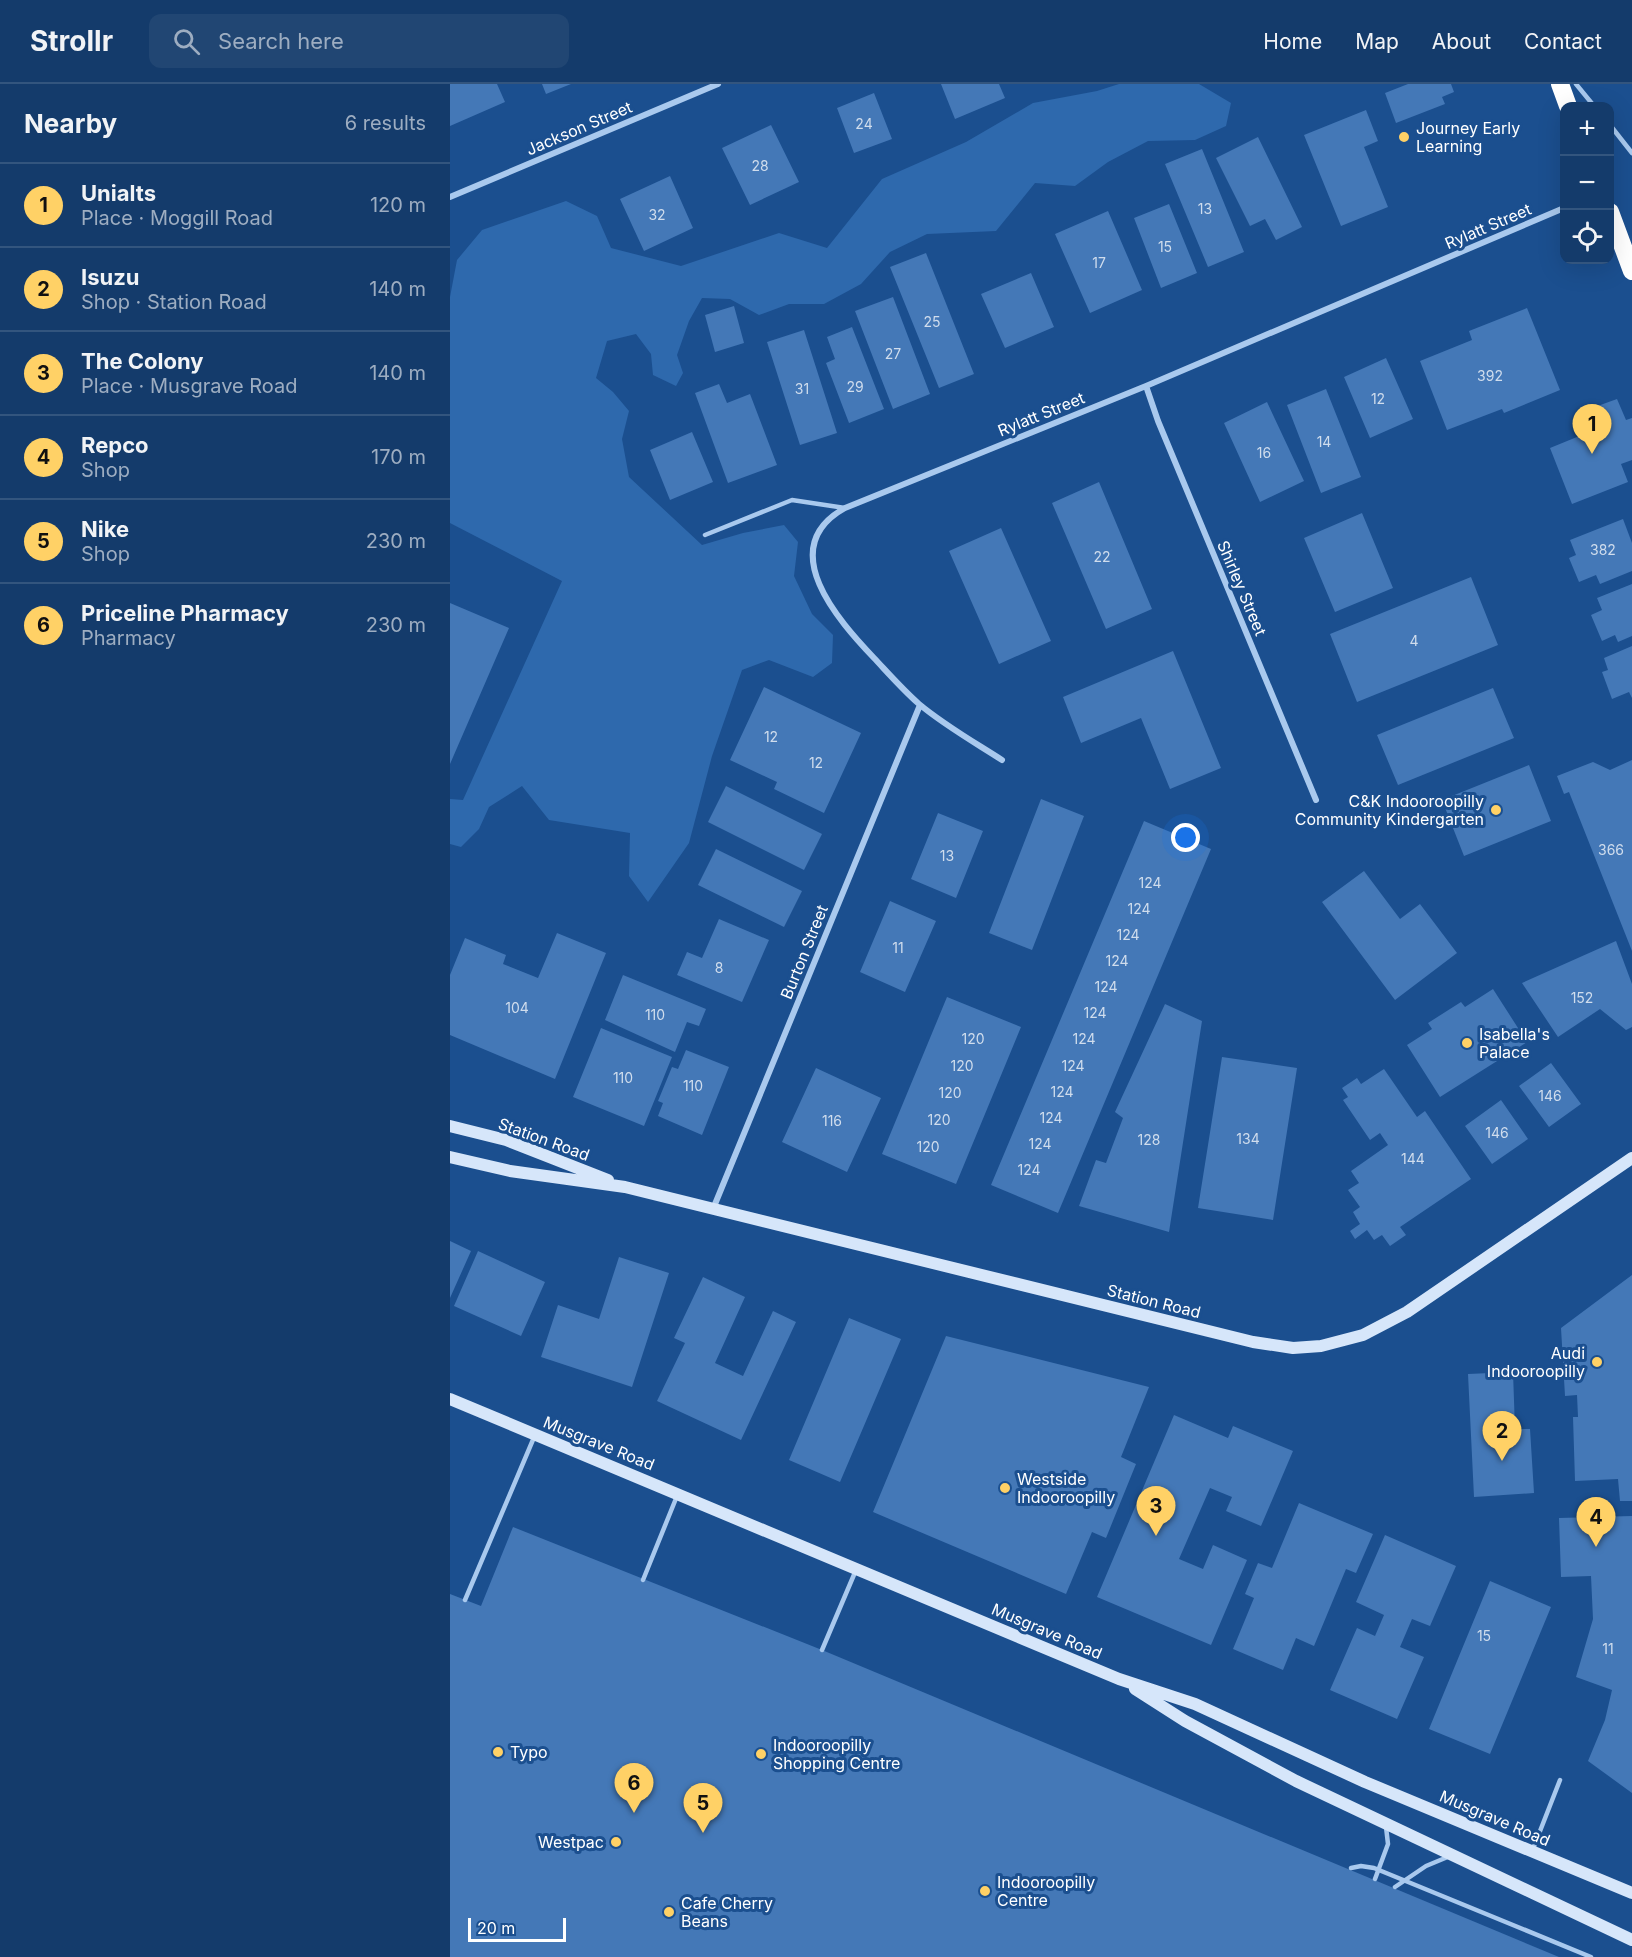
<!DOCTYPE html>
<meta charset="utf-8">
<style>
body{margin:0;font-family:Inter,sans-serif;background:#214673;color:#f1f3f6}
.controls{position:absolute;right:18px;top:18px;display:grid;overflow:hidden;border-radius:12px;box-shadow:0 6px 24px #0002}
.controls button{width:54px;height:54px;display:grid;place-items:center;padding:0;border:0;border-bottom:2px solid #33557e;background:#143b6b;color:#f1f3f6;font:30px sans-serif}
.scale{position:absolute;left:18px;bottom:15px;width:98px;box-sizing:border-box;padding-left:6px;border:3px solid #fff;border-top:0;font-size:16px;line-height:21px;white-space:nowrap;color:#fff;-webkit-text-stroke:4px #1b4f8f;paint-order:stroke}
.you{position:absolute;left:736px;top:754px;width:21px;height:21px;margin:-15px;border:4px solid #fff;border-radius:50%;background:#1a73e8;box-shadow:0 0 0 9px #1a73e833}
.badge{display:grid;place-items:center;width:39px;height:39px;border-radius:50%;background:#ffd166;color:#111;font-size:20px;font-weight:700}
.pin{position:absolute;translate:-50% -50px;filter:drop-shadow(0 2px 3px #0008)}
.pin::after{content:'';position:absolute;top:32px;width:21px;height:18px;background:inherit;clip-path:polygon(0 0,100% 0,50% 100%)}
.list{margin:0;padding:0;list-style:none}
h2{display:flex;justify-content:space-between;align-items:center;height:78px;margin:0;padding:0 24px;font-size:26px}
h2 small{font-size:20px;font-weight:400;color:#9dadc1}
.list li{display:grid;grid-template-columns:39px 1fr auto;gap:18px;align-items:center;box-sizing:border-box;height:84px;padding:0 24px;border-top:2px solid #33557e}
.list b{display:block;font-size:22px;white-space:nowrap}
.list p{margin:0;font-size:20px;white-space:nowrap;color:#9dadc1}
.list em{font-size:20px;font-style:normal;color:#9dadc1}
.icon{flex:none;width:33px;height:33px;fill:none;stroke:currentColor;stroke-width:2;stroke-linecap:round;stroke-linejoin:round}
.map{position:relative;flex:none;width:1182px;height:1873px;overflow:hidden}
header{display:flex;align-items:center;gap:36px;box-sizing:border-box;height:84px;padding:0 30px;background:#143b6b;border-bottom:2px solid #33557e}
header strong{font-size:28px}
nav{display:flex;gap:33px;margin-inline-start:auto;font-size:21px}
.search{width:420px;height:54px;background:#214673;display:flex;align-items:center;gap:15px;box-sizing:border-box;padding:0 21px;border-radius:12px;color:#9dadc1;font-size:22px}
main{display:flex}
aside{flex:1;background:#143b6b}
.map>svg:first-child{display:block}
</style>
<header>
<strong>Strollr</strong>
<div class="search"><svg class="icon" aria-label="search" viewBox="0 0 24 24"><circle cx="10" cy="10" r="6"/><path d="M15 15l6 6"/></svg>Search here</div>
<nav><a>Home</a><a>Map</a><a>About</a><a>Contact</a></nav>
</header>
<main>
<aside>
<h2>Nearby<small>6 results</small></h2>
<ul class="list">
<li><span class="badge">1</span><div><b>Unialts</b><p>Place · Moggill Road</p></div><em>120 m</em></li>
<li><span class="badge">2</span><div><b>Isuzu</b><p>Shop · Station Road</p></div><em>140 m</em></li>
<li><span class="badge">3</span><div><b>The Colony</b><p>Place · Musgrave Road</p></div><em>140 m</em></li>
<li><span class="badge">4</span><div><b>Repco</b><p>Shop</p></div><em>170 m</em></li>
<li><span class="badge">5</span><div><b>Nike</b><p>Shop</p></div><em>230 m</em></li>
<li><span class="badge">6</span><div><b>Priceline Pharmacy</b><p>Pharmacy</p></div><em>230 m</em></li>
</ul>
</aside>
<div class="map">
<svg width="1182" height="1873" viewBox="0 0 1182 1873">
<rect width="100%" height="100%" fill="#1b4f8f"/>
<!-- green -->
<path fill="#2e69ad" d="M669,0h80l32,19 -5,23 -31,14 -47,1 -40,21 -33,24 -40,-3 -39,48 -69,3 -37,18 -29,32 -37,20h-35l-30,11 -29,-16 -28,-1 -13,23 -12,34 6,18 -7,13 -23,-11 -2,-21 -15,-20 -29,7 -11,37 17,14 16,19 -7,28 7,38 73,68 41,-12 41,-8 14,17 -4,34 18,38 21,21 -1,28 -19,14 -44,-17 -27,10 -30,86 -23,87 -41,59 -19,-26 1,-43 -81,-13 -27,-34 -33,21 -10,22 -18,18 -11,-3v-45l13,1 99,-219 -112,-58v-226l7,-37 25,-30 84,-29 31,15 14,32 70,18 98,-33 48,15 55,-69 84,-37 67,-39 64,-12z"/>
<!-- building -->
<path fill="#4478b7" d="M0,0h47l8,18 -55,24z
M92,0h29l-25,10z
M491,0h58l6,14 -50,21z
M958,0h43l3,8 -12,5 3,7 -49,19 -11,-30z
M424,9l18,46 -38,14 -17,-45z
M916,26l12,31 -14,6 24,60 -47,19 -37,-91z
M321,41l28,57 -49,23 -28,-57z
M808,53l44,90 -26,13 -11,-21 -15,7 -34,-68z
M752,65l42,103 -36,15 -43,-103z
M220,92l23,52 -49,23 -24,-52z
M719,120l28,69 -36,15 -27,-70z
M658,127l34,79 -52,23 -35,-79z
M476,169l48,121 -35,14 -49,-121z
M581,189l23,54 -49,21 -24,-54z
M443,213l37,97 -37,15 -38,-98z
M284,222l10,37 -29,9 -10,-37z
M1077,224l33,82 -56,23 -2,-4 -55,21 -27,-69 52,-21 -3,-9z
M402,243l32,82 -35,14 -23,-60 9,-4 -8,-22z
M354,246l33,103 -37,12 -33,-103z
M936,274l27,61 -43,19 -26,-61z
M269,300l8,19 23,-9 27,71 -49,18 -33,-90z
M876,305l35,88 -40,16 -34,-88z
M1167,315l9,21 6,-2v42l-11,4 7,18 -56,22 -22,-56 49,-20 -7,-20z
M817,318l37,79 -44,21 -36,-79z
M242,348l21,50 -43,18 -20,-50z
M649,398l53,127 -46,20 -54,-126z
M912,429l31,75 -58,24 -31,-74z
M1173,435l9,24v28l-32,13 -4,-9 -17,7 -10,-24 7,-3 -6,-15z
M551,444l50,113 -52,23 -50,-113z
M1021,493l27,68 -141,57 -27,-68z
M1182,500v52l-14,6 -3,-7 -13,6 -11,-26 11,-5 -5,-12z
M0,519l59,25 -59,136z
M1182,562v52l-3,-6 -17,7 -10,-27 6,-2 -4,-12z
M723,567l48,117 -51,21 -29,-71 -60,25 -18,-46z
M314,603l97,46 -37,80 -50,-24 3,-7 -47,-22z
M1043,604l21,50 -116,47 -21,-50z
M1182,676v191l-63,-159 -5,2 -7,-18 36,-14 17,8z
M1079,681l22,56 -87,35 -22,-56z
M276,702l96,48 -18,36 -96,-48z
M591,715l43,17 -52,134 -43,-17z
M488,729l45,18 -27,67 -45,-19z
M694,737l67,28 -153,364 -67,-28z
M266,765l86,42 -18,36 -86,-42z
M914,787l36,48 20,-15 37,49 -62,47 -73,-98z
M440,817l46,20 -31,71 -45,-20z
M269,835l50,21 -27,62 -65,-27 10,-23 15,6z
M107,849l49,20 -51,126 -105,-44v-60l15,-37 41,17 -3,9 35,14z
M1166,857l16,43v43l-6,3 -26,-21 -42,28 -36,-54z
M173,891l83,34 -7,17 -12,-4 -12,30 -70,-32z
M1043,905l34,53 -87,55 -33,-52 25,-16 -4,-6 33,-21 4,5z
M497,913l74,30 -65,157 -74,-30z
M715,920l37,17 -33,211 -90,-26 17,-46 10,3 17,-45 -8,-6z
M151,944l71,29 -28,69 -71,-29z
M236,966l43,17 -27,68 -44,-19 5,-13 -5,-2 14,-34 6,2z
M772,973l75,11 -24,152 -75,-12z
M1101,979l30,41 -32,23 -30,-41z
M366,984l65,30 -34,74 -65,-30z
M934,985l33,48 8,-6 46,68 -71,48 6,8 -16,11 -8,-11 -8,5 -7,-10 -12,9 -5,-8 10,-7 -7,-12 7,-5 -12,-17 11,-7 -8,-12 37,-26 -8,-12 -10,7 -27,-40 5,-3 -6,-9 15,-10 4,6z
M1051,1016l27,39 -36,25 -27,-38z
M0,1157l21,10 -21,47z
M28,1167l67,31 -24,54 -67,-30z
M169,1173l50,16 -37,114 -91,-30 17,-52 41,14z
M1182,1191v226h-12l-2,-22 -43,2 -2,-64h5l-1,-22 -12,1 -4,-68z
M253,1193l42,20 -30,66 28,13 30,-65 23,11 -55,118 -84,-39 28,-58 -11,-5z
M399,1234l52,21 -61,143 -51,-22z
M496,1252l203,51 -28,70 15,7 -30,74 -14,-6 -26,62 -193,-82z
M1063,1288l2,57h15l4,64 -60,4 -6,-123z
M724,1331l54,23 5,-12 60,25 -32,75 -35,-15 6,-14 -22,-9 -31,71 24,10 10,-24 34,15 -36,85 -114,-48z
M849,1419l74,31 -17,39 -10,-4 -32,77 -18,-8 -13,32 -50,-21 21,-51 -9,-4 13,-31 14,5z
M1182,1432v277l-44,-32 17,-41 7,-30 -36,-13 17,-58 -2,-43 -30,1 -2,-59z
M63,1443l309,123 737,307h-1109v-363l31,12z
M935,1451l71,31 -26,60 -18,-7 -12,28 24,10 -27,62 -67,-29 27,-62 18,8 9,-21 -28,-13z
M1040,1497l61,26 -61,147 -61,-25z"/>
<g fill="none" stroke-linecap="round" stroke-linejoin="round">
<!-- lane -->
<path stroke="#a9c9ee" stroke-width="4.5" d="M1126,0l18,22
M1160,41l22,28
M255,451l87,-35 53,8
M193,1496l34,-84
M15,1516l70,-165
M372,1566l34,-80
M1083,1765l27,-69
M925,1795l13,-35 -2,-17
M945,1803l31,-21 24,-10"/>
<!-- street -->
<path stroke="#a9c9ee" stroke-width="6" d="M0,113l268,-113
M696,302l12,35 158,379
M552,676c-28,-18 -58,-35 -83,-56 -16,-14 -30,-30 -45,-46 -35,-37 -101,-110 -29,-150l301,-122 418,-178
M263,1125l207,-504"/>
<!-- secondary -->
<path stroke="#d6e6fa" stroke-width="12" d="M0,1042l56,14 102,40
M0,1073l60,14 115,16 628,155 40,6 28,-2 42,-11 44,-23 225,-154
M0,1315l669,280 76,25 170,78 267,111
M685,1605l50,32 111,60 336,159"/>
<!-- highway -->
<path stroke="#fff" stroke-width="18" d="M1110,0l8,22
M1160,128l22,59"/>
<!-- lane-bridge -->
<path stroke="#a9c9ee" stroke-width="4.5" d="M901,1784l10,-2 13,2 217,89"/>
</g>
<!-- markers -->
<g fill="#ffd166" stroke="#1b4f8f" stroke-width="2">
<circle cx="954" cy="53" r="6"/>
<circle cx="1046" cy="726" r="6"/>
<circle cx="1017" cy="959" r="6"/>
<circle cx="1147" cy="1278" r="6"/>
<circle cx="555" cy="1404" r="6"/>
<circle cx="48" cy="1668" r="6"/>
<circle cx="311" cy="1670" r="6"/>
<circle cx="166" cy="1758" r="6"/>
<circle cx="535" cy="1807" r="6"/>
<circle cx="219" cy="1828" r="6"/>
</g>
<g text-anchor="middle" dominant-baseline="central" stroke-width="6" stroke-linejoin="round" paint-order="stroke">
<!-- number labels -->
<g font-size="14" fill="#d0dded">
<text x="414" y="39">24</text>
<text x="310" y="81">28</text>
<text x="755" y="124">13</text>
<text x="207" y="130">32</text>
<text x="715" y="162">15</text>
<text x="649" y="178">17</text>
<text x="482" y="237">25</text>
<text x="443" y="269">27</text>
<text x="1040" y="291">392</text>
<text x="405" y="302">29</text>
<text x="352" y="304">31</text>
<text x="928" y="314">12</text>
<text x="874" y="357">14</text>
<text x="814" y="368">16</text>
<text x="1153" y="465">382</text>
<text x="652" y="472">22</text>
<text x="964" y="556">4</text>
<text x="321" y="652">12</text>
<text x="366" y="678">12</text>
<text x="1161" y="765">366</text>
<text x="497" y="771">13</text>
<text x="700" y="798">124</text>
<text x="689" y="824">124</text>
<text x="678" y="850">124</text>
<text x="448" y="863">11</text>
<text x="667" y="876">124</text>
<text x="269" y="883">8</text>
<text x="656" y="902">124</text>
<text x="1132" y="913">152</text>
<text x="67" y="923">104</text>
<text x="645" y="928">124</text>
<text x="205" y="930">110</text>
<text x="523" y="954">120</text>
<text x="634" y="954">124</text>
<text x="512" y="981">120</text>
<text x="623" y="981">124</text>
<text x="173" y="993">110</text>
<text x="243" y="1001">110</text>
<text x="612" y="1007">124</text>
<text x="500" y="1008">120</text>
<text x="1100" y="1011">146</text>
<text x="601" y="1033">124</text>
<text x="489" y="1035">120</text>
<text x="382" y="1036">116</text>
<text x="1047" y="1048">146</text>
<text x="798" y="1054">134</text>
<text x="699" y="1055">128</text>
<text x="590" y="1059">124</text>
<text x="478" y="1062">120</text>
<text x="963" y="1074">144</text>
<text x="579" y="1085">124</text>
<text x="1034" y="1551">15</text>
<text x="1158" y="1564">11</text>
</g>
<!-- street labels -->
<g font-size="16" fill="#fff" stroke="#1b4f8f">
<text transform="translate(129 44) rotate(-23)">Jackson Street</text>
<text transform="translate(1038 142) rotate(-23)">Rylatt Street</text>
<text transform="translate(591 330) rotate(-22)">Rylatt Street</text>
<text transform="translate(792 504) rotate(67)">Shirley Street</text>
<text transform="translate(354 868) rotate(-68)">Burton Street</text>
<text transform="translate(94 1055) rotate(20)">Station Road</text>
<text transform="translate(704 1217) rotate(14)">Station Road</text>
<text transform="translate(149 1359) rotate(22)">Musgrave Road</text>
<text transform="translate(597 1547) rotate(23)">Musgrave Road</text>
<text transform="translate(1045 1734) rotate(23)">Musgrave Road</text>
</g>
<!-- poi labels -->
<g font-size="16" fill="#fff" stroke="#1b4f8f" text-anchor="start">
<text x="966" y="44">Journey Early<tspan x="966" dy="18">Learning</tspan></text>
<text x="1034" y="717" text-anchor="end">C&amp;K Indooroopilly<tspan x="1034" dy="18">Community Kindergarten</tspan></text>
<text x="1029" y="950">Isabella's<tspan x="1029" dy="18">Palace</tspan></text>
<text x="1135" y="1269" text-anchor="end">Audi<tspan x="1135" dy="18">Indooroopilly</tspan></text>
<text x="567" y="1395">Westside<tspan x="567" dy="18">Indooroopilly</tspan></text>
<text x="323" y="1661">Indooroopilly<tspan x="323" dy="18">Shopping Centre</tspan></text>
<text x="60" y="1668">Typo</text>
<text x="154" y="1758" text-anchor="end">Westpac</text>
<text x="547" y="1798">Indooroopilly<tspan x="547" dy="18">Centre</tspan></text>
<text x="231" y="1819">Cafe Cherry<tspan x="231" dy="18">Beans</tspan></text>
</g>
</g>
</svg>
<div class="controls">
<button>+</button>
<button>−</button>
<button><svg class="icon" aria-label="locate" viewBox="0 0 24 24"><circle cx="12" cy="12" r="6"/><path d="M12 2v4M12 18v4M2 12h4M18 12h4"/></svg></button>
</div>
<div class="scale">20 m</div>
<div class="you"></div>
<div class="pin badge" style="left:1142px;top:370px">1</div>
<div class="pin badge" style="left:1052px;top:1377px">2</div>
<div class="pin badge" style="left:706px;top:1452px">3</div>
<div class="pin badge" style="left:1146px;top:1463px">4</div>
<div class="pin badge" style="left:253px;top:1749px">5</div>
<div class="pin badge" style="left:184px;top:1729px">6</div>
</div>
</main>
